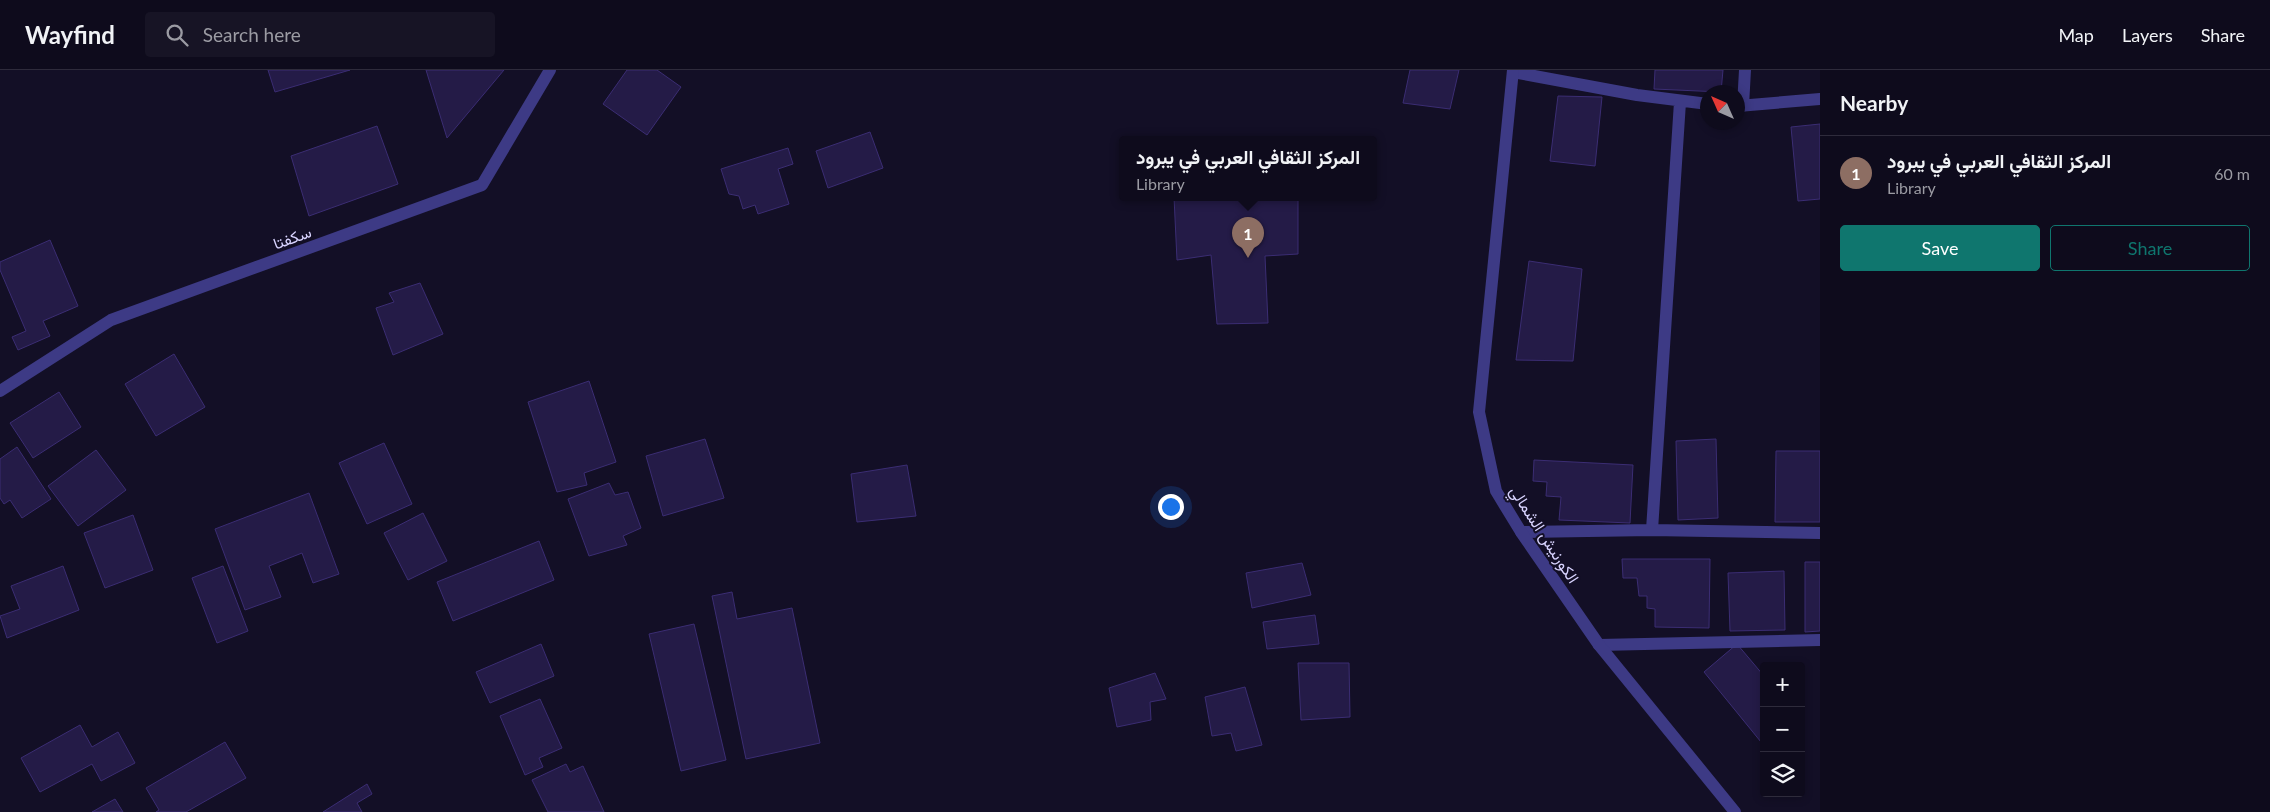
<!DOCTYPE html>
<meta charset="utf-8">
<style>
body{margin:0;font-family:Lato,Vazirmatn,sans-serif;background:#171425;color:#f1f3f6}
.controls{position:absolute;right:15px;bottom:15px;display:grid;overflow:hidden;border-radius:5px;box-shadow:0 2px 8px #0003}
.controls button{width:45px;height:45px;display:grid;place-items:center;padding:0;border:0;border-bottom:1px solid #2e2b3b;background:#0e0b1c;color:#f1f3f6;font:25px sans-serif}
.compass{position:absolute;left:1700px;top:15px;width:45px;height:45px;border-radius:50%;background:#0e0b1c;box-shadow:0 2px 8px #0003;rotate:315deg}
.you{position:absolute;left:1170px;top:436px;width:18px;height:18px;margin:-12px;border:4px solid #fff;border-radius:50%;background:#1a73e8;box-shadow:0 0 0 8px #1a73e833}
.badge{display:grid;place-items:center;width:32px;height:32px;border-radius:50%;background:#0f766e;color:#fff;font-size:16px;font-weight:700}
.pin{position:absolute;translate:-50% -41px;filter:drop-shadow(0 1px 2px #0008)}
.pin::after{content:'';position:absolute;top:26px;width:18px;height:15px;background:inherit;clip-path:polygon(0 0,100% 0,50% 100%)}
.popup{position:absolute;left:1119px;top:66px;width:258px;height:65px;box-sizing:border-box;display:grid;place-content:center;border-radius:5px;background:#0e0b1c;filter:drop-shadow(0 1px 4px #0005);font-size:16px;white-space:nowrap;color:#9b9ba3}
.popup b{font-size:19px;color:#f1f3f6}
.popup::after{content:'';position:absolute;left:50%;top:100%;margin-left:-10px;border:10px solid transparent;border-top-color:#0e0b1c}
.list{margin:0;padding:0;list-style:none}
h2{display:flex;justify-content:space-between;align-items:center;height:65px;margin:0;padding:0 20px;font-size:21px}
h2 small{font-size:16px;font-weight:400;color:#9b9ba3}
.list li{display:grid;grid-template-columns:32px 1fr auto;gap:15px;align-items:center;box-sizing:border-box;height:75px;padding:0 20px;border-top:1px solid #2e2b3b}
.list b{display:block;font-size:19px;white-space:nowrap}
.list p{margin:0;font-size:16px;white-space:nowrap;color:#9b9ba3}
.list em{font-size:16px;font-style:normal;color:#9b9ba3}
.actions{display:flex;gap:10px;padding:15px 20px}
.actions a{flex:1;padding:11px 0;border:1px solid #0f766e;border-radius:5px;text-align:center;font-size:18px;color:#0f766e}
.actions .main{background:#0f766e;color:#fff}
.icon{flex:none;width:28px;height:28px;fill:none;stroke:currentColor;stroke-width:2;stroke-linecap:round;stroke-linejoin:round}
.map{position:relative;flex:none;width:1820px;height:742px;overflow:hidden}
header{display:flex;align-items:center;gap:30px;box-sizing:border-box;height:70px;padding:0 25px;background:#0e0b1c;border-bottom:1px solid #2e2b3b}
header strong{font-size:24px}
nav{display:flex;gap:28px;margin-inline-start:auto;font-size:18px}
.search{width:350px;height:45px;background:#171425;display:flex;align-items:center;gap:12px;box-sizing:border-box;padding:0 18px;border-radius:5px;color:#9b9ba3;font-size:19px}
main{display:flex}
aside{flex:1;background:#0e0b1c}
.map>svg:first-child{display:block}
</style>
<header>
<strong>Wayfind</strong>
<div class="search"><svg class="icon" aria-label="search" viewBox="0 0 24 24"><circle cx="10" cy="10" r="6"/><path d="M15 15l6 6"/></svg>Search here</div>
<nav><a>Map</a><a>Layers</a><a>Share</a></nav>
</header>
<main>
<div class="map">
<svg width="1820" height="742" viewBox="0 0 1820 742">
<rect width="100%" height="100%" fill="#130f26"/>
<!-- building -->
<path fill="#241b47" stroke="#3b2d73" d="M268,0h82l-75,22z
M426,0h78l-57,68z
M627,0h30l24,17 -34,48 -44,-31z
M1410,0h49l-9,39 -47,-6z
M1655,0h68l-2,22 -67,-3z
M1558,26l44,1 -7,69 -45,-5z
M1820,54v75l-22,2 -7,-74z
M377,56l21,58 -89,32 -18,-60z
M870,62l13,36 -55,20 -12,-37z
M788,78l5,16 -15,5 11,35 -31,10 -3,-9 -12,4 -4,-13 -10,-2 -8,-25z
M1174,127h124v57l-33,2 3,67 -51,1 -6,-69 -34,5z
M50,170l28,66 -35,15 7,15 -32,14 -6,-13 14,-6 -26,-61v-8z
M1529,191l53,8 -9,92 -57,-1z
M420,213l23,51 -50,21 -17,-47 18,-6 -5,-9z
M174,284l31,53 -49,29 -31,-52z
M589,311l27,81 -32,11 3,12 -30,7 -29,-90z
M59,322l22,35 -48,31 -23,-35z
M705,369l19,59 -61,18 -17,-60z
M1716,369l2,79 -40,2 -2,-79z
M384,373l28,61 -45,20 -28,-61z
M17,377l34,52 -29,19 -12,-18 -6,4 -4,-6v-39z
M96,380l30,40 -48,36 -30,-40z
M1776,381h44v71h-45z
M1534,390l99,5 -3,58 -71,-3 2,-23 -15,-1 1,-14 -14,-1z
M907,395l9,51 -59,6 -6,-48z
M609,413l6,12 13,-3 13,36 -18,8 4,9 -38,11 -21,-57z
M309,423l30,81 -26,9 -11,-30 -33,13 12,31 -36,13 -30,-81z
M423,443l24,48 -39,19 -24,-47z
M133,445l20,55 -48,18 -21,-55z
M539,471l15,39 -101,41 -16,-39z
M1622,489h88l-1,69 -54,-1v-18l-8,-1v-12h-8l-2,-18h-14z
M1805,492h15v69l-15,1z
M1302,493l9,32 -59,13 -6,-35z
M63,496l16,44 -72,28 -7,-22 20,-7 -9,-23z
M223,496l25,65 -31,12 -25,-65z
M1784,501l1,59 -55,1 -2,-58z
M732,522l5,27 55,-11 28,135 -74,16 -34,-163z
M1315,545l4,29 -52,5 -4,-27z
M694,554l32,136 -45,11 -32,-137z
M541,574l13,32 -64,27 -14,-31z
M1737,574l27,32v64l-3,2 -57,-70z
M1298,593h51l1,54 -49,3z
M1155,603l11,26 -16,3 1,18 -34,7 -8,-39z
M1245,617l17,58 -26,6 -5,-18 -19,3 -7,-39z
M540,629l22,49 -23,10 4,9 -18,8 -25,-59z
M80,655l12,22 26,-15 17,31 -34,18 -9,-17 -52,28 -19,-34z
M225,672l21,36 -60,34h-30l3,-2 -13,-22z
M566,694l4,8 13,-6 21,46h-56l-16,-32z
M367,714l5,10 -15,9 5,9h-39z
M115,729l8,13h-31z"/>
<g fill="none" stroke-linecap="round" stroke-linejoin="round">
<!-- minor -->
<path stroke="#3d3a85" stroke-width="12" d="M1513,2l124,23 71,9
M1738,36l82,-7
M1743,36l2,-36
M1652,460l28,-428
M1521,462l131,-2 168,3
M1599,575l221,-5"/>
<!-- tertiary -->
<path stroke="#3d3a85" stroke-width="12" d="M1513,0l-34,342 17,79 25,41 78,113 136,167
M0,321l111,-71 371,-135 68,-115"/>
</g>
<g text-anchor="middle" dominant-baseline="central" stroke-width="4" stroke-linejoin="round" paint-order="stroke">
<!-- street labels -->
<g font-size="16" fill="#d9d4ff" stroke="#130f26">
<text transform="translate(292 167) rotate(-20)">سكفتا</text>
<text transform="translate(1545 464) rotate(57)">الكورنيش الشمالي</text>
</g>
</g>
</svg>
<div class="controls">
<button>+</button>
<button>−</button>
<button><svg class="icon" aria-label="layers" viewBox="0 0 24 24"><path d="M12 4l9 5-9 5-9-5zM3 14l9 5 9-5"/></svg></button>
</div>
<svg class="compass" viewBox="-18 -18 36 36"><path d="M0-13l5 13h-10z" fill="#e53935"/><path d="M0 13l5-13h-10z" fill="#9b9ba3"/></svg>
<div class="you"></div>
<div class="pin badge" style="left:1248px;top:188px;background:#8d6e63">1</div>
<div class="popup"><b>المركز الثقافي العربي في يبرود</b>Library</div>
</div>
<aside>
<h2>Nearby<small></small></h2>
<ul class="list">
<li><span class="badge" style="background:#8d6e63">1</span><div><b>المركز الثقافي العربي في يبرود</b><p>Library</p></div><em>60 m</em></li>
</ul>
<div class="actions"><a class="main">Save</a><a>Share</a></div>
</aside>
</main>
